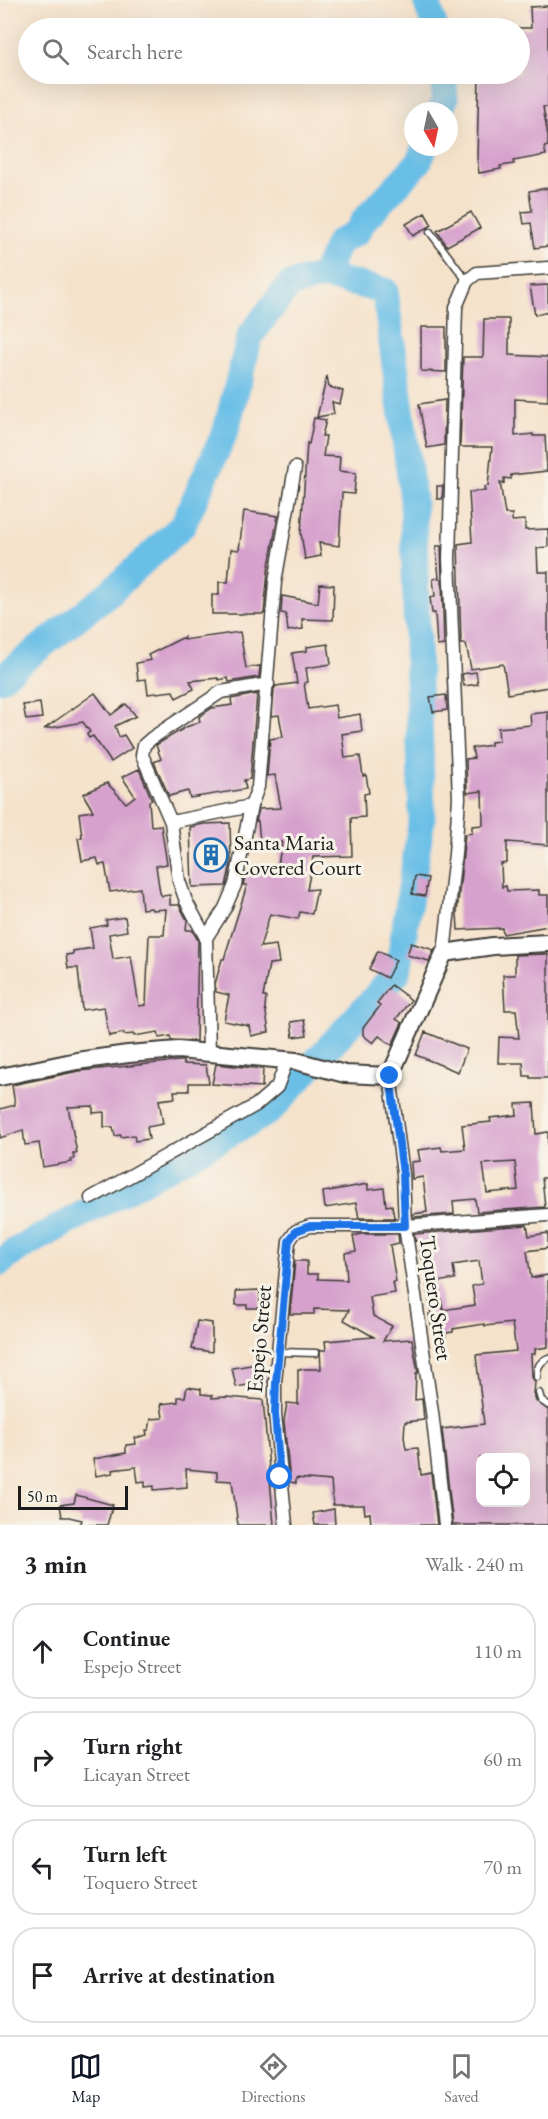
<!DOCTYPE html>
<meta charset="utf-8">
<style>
body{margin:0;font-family:"EB Garamond",serif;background:#f2f2f2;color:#202124}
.controls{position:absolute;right:18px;bottom:18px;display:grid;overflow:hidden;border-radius:12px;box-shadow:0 6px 24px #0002}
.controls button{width:54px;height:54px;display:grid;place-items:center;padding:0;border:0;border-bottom:2px solid #e0e0e0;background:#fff;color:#202124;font:30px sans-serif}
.compass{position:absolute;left:404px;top:102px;width:54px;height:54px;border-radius:50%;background:#fff;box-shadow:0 6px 24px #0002;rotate:171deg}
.scale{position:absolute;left:18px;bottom:15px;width:110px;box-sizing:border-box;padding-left:6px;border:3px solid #1c1c1c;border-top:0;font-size:16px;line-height:21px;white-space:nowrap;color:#1c1c1c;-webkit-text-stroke:4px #f7f3e8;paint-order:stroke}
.stop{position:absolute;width:18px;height:18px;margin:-14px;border:4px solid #1a73e8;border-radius:50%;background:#fff}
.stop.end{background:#1a73e8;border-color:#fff;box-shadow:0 2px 6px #0008}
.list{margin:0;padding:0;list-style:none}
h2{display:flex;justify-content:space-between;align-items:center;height:78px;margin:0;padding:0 24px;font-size:26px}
h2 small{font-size:20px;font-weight:400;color:#757577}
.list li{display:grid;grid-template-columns:39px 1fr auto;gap:18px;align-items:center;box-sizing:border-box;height:96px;margin:0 12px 12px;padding:0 12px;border:2px solid #e0e0e0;border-radius:24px}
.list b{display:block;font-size:22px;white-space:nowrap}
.list p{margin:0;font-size:20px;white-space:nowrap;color:#757577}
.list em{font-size:20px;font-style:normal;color:#757577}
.icon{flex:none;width:33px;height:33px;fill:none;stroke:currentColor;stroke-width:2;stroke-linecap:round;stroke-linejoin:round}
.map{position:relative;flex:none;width:548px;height:1525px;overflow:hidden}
.search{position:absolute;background:#fff;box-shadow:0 6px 24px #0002;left:18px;right:18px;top:18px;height:66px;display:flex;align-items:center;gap:15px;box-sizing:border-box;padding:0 21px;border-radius:33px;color:#757577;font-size:22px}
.sheet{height:510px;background:#fff}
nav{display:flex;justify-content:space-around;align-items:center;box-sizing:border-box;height:84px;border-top:2px solid #e0e0e0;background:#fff;font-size:16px;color:#757577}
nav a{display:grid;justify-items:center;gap:3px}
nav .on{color:#111827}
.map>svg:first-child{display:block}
</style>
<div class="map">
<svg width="548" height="1525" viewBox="0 0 548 1525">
<rect width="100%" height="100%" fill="#f7f3e8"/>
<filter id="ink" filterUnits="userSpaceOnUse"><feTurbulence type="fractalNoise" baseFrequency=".0167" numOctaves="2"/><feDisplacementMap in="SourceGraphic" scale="12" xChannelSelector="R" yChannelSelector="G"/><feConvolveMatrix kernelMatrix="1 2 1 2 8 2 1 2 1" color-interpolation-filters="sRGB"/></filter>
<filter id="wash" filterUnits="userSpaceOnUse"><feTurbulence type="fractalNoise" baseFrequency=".008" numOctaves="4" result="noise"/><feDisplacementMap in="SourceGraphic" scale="24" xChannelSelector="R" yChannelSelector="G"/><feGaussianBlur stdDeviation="1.35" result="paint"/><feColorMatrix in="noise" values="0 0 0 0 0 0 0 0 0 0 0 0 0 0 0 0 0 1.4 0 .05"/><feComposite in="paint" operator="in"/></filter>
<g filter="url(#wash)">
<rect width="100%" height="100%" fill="#f5e2cb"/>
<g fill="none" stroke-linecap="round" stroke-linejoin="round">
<!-- river -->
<path stroke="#6abfe7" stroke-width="27" d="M426,0l9,28
M440,111l5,-12 -2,-25
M323,276l16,-34 18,-10 7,-12 54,-57 7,-16
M0,679l109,-86 74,-68 43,-95 24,-94 39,-51 34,-9 62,15 28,208 9,319 -24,154 -129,140 -254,139 -15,12"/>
</g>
<g id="blocks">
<!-- building -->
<path fill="#d6a1cd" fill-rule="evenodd" d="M548,6v101h-5l5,29v10l-4,1 2,8 -33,6 1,3 -14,2 1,3 -22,4 -2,-14 2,-85h40v-46h12l-1,-21z
M548,188v58l-13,2 -4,-25 -7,1 -2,-12 10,-1 -3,-20z
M471,212l9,16 -33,18 -10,-15z
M425,213l7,12 -19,11 -7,-12z
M548,285v27l-13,3 -5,-29z
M484,319h25v36l39,2v44l-33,-2v37l18,-2v2h12l2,35 -36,4v4l-7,-1v5l-4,-1 5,32h7v7l13,-1v10l23,-1v18l-11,1 1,24h10v115l-40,7 -5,-30 -32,5 -5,-25h-5l-3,-100 14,-2 -3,-50 16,-1 -1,-4 4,-1 4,-39h-32l3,-90h20z
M421,327h25v45l-25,-1z
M327,376l2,11 14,4 -3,13 -8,-2 2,12 -17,3z
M445,400l-1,45 -17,3 -8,-44z
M314,418l12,2 -4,16h4l-3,20 17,1 -1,14 17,2 -2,21 -12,-1 -3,53 -20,-3 2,13 -16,3 -4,-26 6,-90 2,1z
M437,486h6l-1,13h-5z
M244,511l34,5 -10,55 -4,43h-52v-19h7v-13h9l3,-33 8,1z
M436,546h5l3,99 -7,1 -2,-33h-3l-2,-16 5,-1 -2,-17 6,-1z
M320,584l14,1 -1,35 -31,-1 1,10 -15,2 -2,-17 -5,-1 1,-17 36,7z
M240,632l6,36 14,-2 -1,11 -30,5 -1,-4 -9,2 -1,-2 -28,3 4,8 -18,9 -3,-7 -25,3 -2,-15 -8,1 -2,-17 15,-3 -3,-5 36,-18v3z
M328,644l3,20 -25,4 2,14 -4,1 4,26 27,-4 2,13 23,-4 2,17 -20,3 3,24 15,-2 3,20 3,-1 3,18 -5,1 1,23 -14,1 1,38 -39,1 -6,33 10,-1 -5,25 -12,-2 -2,7 -28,-5 -10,33 16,-2 3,18 -10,1 -6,33h3l-1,10 4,25 -18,4 -2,-10 -25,-5 5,-26 -13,-3 -1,-8 7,-25h2l23,-74h-4l3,-12 9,2 2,-9 20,5 5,-29 -12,1 -1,-3 -9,1 -2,-20h-2l3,-12 22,-1 -6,-33 -8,1 3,-37 13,-2 -4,-22 -7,1 2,-27 2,-3 21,-3 -5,-30 15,-2v-4z
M476,672l2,12 -14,2 -2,-12z
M95,693l16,22 15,-11 10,12 -21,10 4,11 5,-2 8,13 -21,14 -18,-26 -4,2 -2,-4 3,-2 -7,-10 -39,7z
M257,694l-7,85 -6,1 2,9 -56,9 -2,-7 -19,5 -15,-34 7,-3 -5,-14 30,-18 14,-5 -1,-5 13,-9 20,-3 -1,-6z
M446,695l1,15 -14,2 -3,-15z
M40,703l2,15 -16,2 -3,-15z
M548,712v133l-41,-3v21l-6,1 1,23 4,-1 1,5 32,-1v5h9v31l-45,8 -1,-6 -44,2 -1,-17 8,-79 7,-1v-7l11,-1 -1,-34 -15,2 -1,-34 8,-1 -2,-10 19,-3v-3l8,-1 -1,-13 33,-3 -1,-11z
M139,769l13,31 -3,1 2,25 10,-1 6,39 -11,2 4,27 2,3 8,-1v10h9l8,15 -1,10h6l6,10 -2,101 -25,-1 -1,-4 -11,2 -1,-6 -24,4 -1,-2 -9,1v-2l-15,3 -5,-29 -22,3 -4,-42h-10l-2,-13 7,-1v-3l20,-3 -3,-20 17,-3 -1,-5 19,-3 2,14 -18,3 4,25 18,-3 8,50 7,-1 3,-70h15l2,-26 -14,1 -1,-2 -9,1 -2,-21 -30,4 -5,-28 -6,1 -2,-7 -15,3 -4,-23 4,-1 -3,-24 14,-2 -10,-17 24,-11 19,20 9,-7 -13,-19z
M230,823l1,40 -5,23 -34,1 -2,-60 14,-3z
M415,876l13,2 -3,18 -13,-2z
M411,943l23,7 -5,11 -22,-6z
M378,951l18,9 -9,18 -18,-9z
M548,954v124h-18v-2h-6l-1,-13h-25l1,-26 20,1 -3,-28h-11l-2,-35h12v-20z
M391,985l20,15 -15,19 6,4 -10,22 -13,-9 -6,7 -10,-8v-7l17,-22 -3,-3z
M304,1020l3,15 -14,2 -2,-15z
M425,1032l42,17 -9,23 -42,-17z
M178,1061h5v3l23,1 3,18h-20v8h-15l1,7 -16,2 4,24 -16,3 2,12 -14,2 -1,-6 -13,2v-2l-6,1 -2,-9h-9v-15l-11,1v-7l-25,1 9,46h-4l1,6 -3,1 1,2 -29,5 -4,-24 -14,2 -2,-15 -23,8v-29l15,-4 -3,-20 67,-14z
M216,1064l47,5 -1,18 -50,-3z
M534,1103l2,31 12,-2v46h-6l3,29 -68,5 -2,-13 -22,2 1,13 -41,3v-3l14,-2 -4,-35 -11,2 -1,-17 9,-1 -2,-11 23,-3 1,4 23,-2 -3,-24 29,-3 -1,-4 27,-3 -1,-11zM515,1162l3,28 -31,3 -4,-29z
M368,1184v6l16,-2 2,18 6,-1 2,12 2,1h-37l-3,-15 -31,5 -2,-16z
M527,1225l2,11 19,-3v15l-21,3 4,27 17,-3v72l-13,2v5h-4l1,23 3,5 -1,12 2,7 12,9v115h-95l-11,-96 42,-5 -8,-69 40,-4 -4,-28 -27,3 -1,-2 -31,5v3l-7,1v3l-12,2 -5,-24h2l-4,-28 12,-1 4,25 32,-5 -3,-19 10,-2 -3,-23 -26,4 2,14 -24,4 -4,-25 -6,1 -3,-19 -3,1 -1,-7zM480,1458h45v45h-45z
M362,1234h36l1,9 -9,2 6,37h-3l2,11 -25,4 3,19 19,10 -9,15 29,-2 6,34h-2l-1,27 7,-1 2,21 -19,2 -1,15 2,12 12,-1 3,27 10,-2 6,52h-66l-1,-12 -5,1 -1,-9h-31l-2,-24 -35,-3v5l-6,-1 -6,-61 3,-18 11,1v-35h23l-1,-19h6l-1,-9 49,-4 -30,-17 5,-10 -35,-1v5h-24l5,-53h12v13h11v5l29,1 -2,-27 11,-2 -3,-15z
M260,1290v18h-13v-3h-11v-14z
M197,1321l15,2v29l-20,-3z
M263,1363l3,19 -30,5 -4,-19z
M187,1387l14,2v5l11,1v3l14,-1 37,3 11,125h-36l-6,-44 -15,-1v-8l-31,-3 1,18 -33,3v-4l-9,1v-6l-7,1 -2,-15 -24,3 1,3 -17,3 -3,-17 33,-6v-8l10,-1 -1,-6 12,-3 -1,-5h3l2,-11 12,-1 -2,-14 17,-2v-5h7z
M76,1495l37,10 -6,20h-27l2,-5 -13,-3h-7l-2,-12 14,-2z
M334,1509l1,16h-20l-2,-12z"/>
</g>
</g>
<g filter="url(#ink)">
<use href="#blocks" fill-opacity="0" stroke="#3d3a36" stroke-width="1.5"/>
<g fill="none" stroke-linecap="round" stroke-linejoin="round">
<!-- lane casing -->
<g stroke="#3d3a36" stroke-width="9">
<path id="lane" d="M430,232l37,49
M278,1352l38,1
M537,1377c0,-9 2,-15 11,-19
M539,1393l2,7 7,5"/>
</g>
<!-- street casing -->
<g stroke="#3d3a36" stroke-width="15">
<path id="street" d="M251,806l-80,16 -29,-67 2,-10 8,-7 69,-46 47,-8
M171,822l8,59 7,20 20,37
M444,953l11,-99 4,-56 -10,-239 7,-252 11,-26 10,-8 71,-5
M209,1052l-3,-114 19,-30 10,-23 16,-79 7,-19 17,-205 20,-114
M390,1076l13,98 2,52 27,186 13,113
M91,1198l165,-93 21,-18 10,-27
M286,1525l-11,-111v-32l14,-141 7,-10 14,-5h95l143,-11"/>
</g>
<!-- secondary casing -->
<g stroke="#3d3a36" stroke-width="20">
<path id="secondary" d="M0,1077l77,-16 51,-7 50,-4 118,11 49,13 45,2 54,-123 49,-7 55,-3"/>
</g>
<!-- lane -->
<use href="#lane" stroke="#fff" stroke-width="6"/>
<!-- street -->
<use href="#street" stroke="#fff" stroke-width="12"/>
<!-- secondary -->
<use href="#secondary" stroke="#fff" stroke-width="16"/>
</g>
</g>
<g fill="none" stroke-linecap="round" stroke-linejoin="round" filter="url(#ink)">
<!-- route -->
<path stroke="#1a73e8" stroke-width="8" d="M280,1477l-5,-63 1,-32 13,-141 7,-10 14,-5h95l-2,-52 -13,-98"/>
</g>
<!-- icons -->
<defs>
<g id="building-ring" transform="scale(1.725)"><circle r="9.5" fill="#f7f3e8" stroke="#1f6fb2" stroke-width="1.5"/><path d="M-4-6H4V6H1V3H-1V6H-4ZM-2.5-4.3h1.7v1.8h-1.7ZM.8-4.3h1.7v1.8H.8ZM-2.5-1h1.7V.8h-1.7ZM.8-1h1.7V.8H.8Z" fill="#1f6fb2"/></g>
</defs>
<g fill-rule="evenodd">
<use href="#building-ring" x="211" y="855"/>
</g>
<g text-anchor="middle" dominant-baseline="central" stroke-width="6" stroke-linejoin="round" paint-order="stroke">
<!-- poi labels -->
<g font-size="22" fill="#1c1c1c" stroke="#f7f3e8" text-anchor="start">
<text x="234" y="842">Santa Maria<tspan x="234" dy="25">Covered Court</tspan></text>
</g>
<!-- street labels -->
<g font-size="22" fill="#1c1c1c" stroke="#f7f3e8">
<text transform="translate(436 1298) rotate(82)">Toquero Street</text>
<text transform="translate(259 1339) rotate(-85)">Espejo Street</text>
</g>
</g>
</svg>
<div class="controls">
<button><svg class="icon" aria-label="locate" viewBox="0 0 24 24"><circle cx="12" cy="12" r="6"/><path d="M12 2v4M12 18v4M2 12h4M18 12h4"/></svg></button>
</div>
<svg class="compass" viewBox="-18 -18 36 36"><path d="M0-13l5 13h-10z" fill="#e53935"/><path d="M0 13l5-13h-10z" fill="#757577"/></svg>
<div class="scale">50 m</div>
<div class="stop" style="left:280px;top:1477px"></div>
<div class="stop end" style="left:390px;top:1076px"></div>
<div class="search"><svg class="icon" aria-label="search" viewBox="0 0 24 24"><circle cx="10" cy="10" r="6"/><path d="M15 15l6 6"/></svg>Search here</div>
</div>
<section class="sheet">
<h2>3 min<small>Walk · 240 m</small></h2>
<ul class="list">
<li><svg class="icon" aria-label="ahead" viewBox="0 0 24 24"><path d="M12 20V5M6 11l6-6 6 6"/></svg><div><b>Continue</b><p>Espejo Street</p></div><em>110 m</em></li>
<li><svg class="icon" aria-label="right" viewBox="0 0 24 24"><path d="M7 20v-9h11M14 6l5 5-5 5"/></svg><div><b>Turn right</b><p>Licayan Street</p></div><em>60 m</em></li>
<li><svg class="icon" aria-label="left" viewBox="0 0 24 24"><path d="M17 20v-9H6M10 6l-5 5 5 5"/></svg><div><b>Turn left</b><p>Toquero Street</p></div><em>70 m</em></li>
<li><svg class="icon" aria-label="arrive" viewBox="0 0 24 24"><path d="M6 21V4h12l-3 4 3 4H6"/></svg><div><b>Arrive at destination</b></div></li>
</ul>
</section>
<nav>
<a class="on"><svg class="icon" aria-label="map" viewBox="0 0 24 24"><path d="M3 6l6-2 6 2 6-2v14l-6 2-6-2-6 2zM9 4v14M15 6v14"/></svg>Map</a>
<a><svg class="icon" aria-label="directions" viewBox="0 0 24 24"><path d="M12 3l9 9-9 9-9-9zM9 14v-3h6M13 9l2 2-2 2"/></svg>Directions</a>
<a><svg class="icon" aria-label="saved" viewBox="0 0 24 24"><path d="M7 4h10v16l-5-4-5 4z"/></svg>Saved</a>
</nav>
